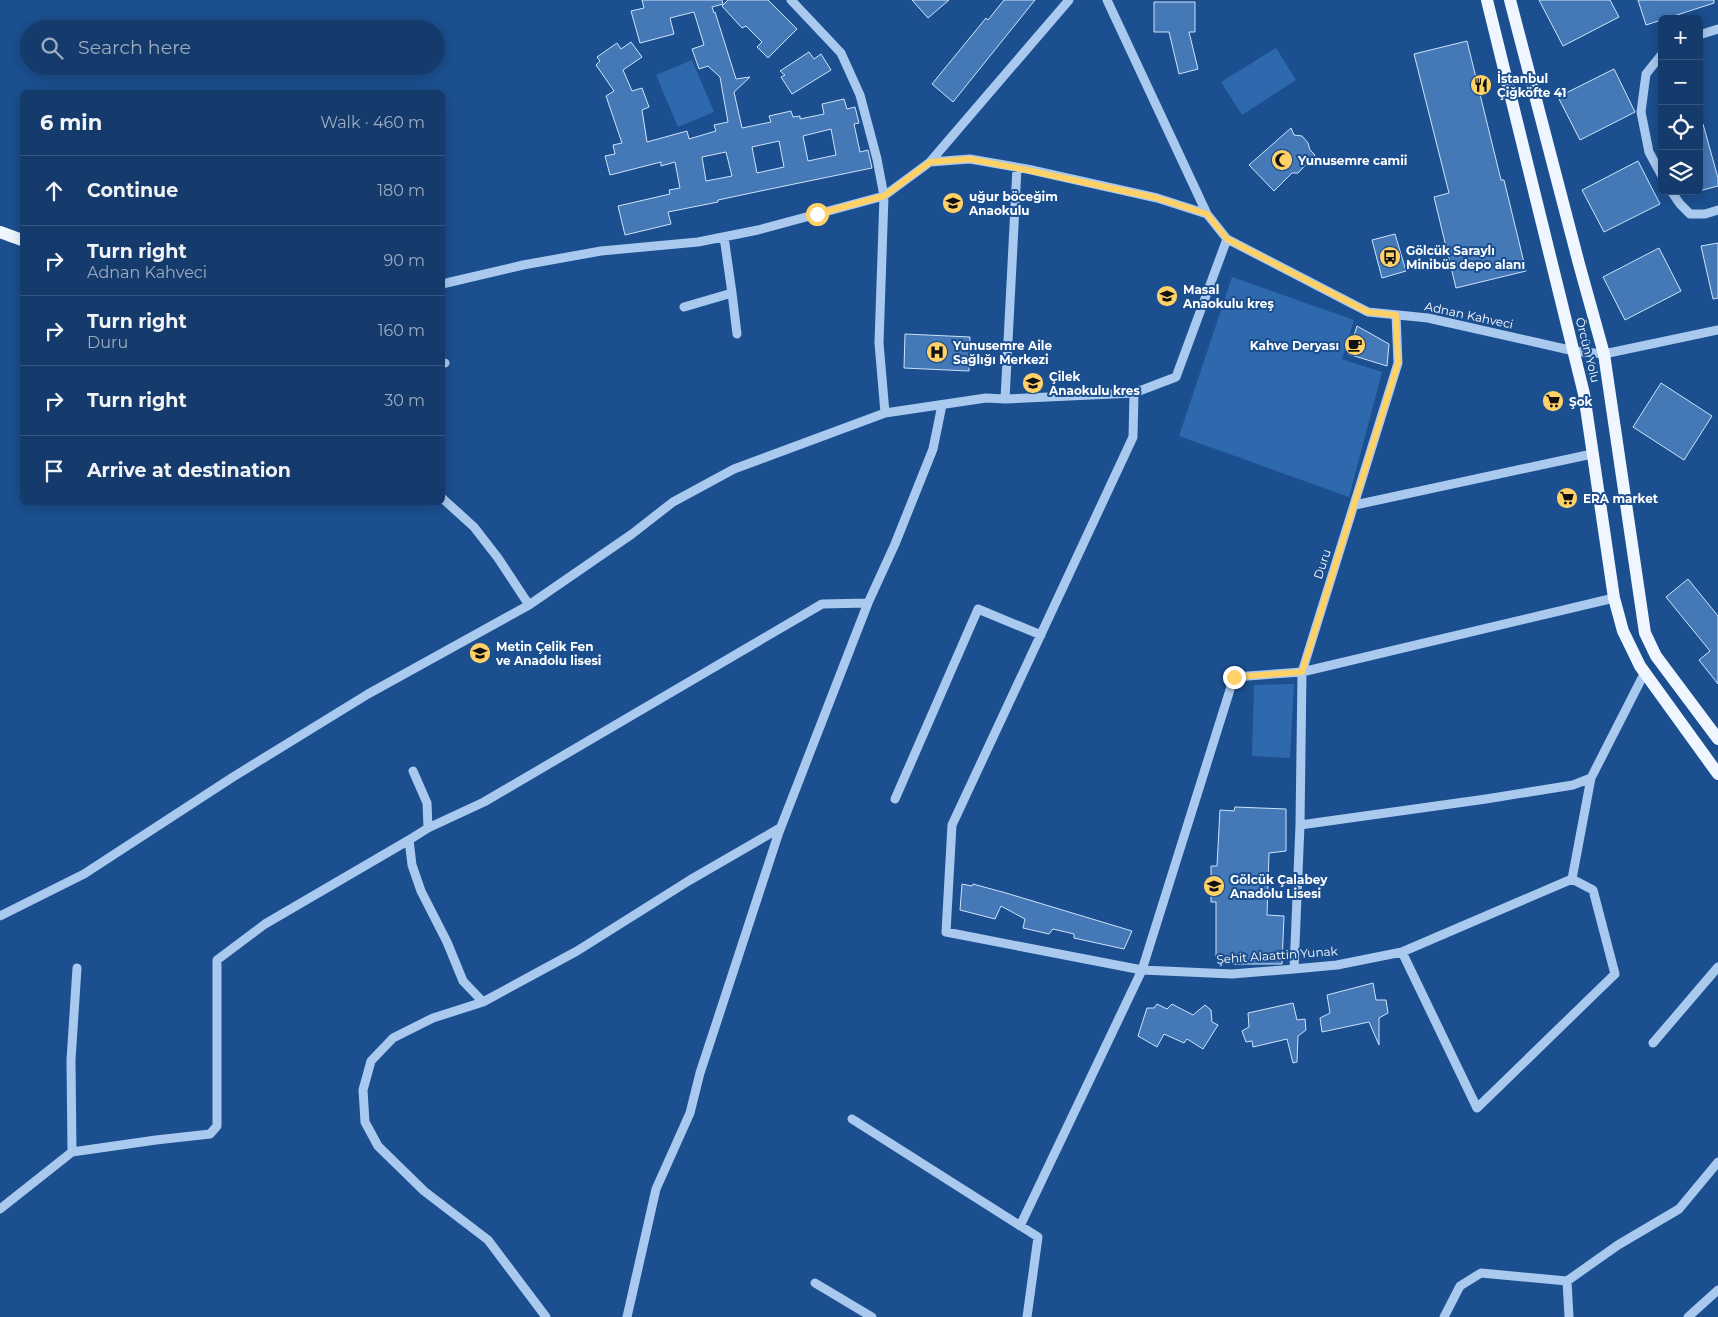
<!DOCTYPE html>
<meta charset="utf-8">
<style>
body{margin:0;font-family:Montserrat,sans-serif;background:#1d4271;color:#f1f3f6}
.controls{position:absolute;right:15px;top:15px;display:grid;overflow:hidden;border-radius:8px;box-shadow:0 2px 12px #0003}
.controls button{width:45px;height:45px;display:grid;place-items:center;padding:0;border:0;border-bottom:1px solid #33557e;background:#143b6b;color:#f1f3f6;font:25px sans-serif}
.stop{position:absolute;width:15px;height:15px;margin:-11px;border:4px solid #ffd166;border-radius:50%;background:#fff}
.stop.end{background:#ffd166;border-color:#fff;box-shadow:0 1px 5px #0008}
.list{margin:0;padding:0;list-style:none}
h2{display:flex;justify-content:space-between;align-items:center;height:65px;margin:0;padding:0 20px;font-size:21px}
h2 small{font-size:16px;font-weight:400;color:#9dadc1}
.list li{display:grid;grid-template-columns:32px 1fr auto;gap:15px;align-items:center;box-sizing:border-box;height:70px;padding:0 20px;border-top:1px solid #33557e}
.list b{display:block;font-size:19px;white-space:nowrap}
.list p{margin:0;font-size:16px;white-space:nowrap;color:#9dadc1}
.list em{font-size:16px;font-style:normal;color:#9dadc1}
.icon{flex:none;width:28px;height:28px;fill:none;stroke:currentColor;stroke-width:2;stroke-linecap:round;stroke-linejoin:round}
.map{position:relative;flex:none;width:1718px;height:1317px;overflow:hidden}
.search{position:absolute;background:#143b6b;box-shadow:0 2px 12px #0003;left:20px;top:20px;width:425px;height:55px;display:flex;align-items:center;gap:12px;box-sizing:border-box;padding:0 18px;border-radius:28px;color:#9dadc1;font-size:19px}
.panel{position:absolute;background:#143b6b;box-shadow:0 2px 12px #0003;left:20px;top:90px;width:425px;height:415px;border-radius:8px}
.map>svg:first-child{display:block}
</style>
<div class="map">
<svg width="1718" height="1317" viewBox="0 0 1718 1317">
<rect width="100%" height="100%" fill="#1b4f8f"/>
<!-- green -->
<path fill="#2e69ad" d="M1276,48l20,32 -54,35 -21,-33z
M692,60l22,52 -36,15 -22,-52z
M1232,277l122,43 -12,39 40,13 -33,125 -170,-61z
M1294,684l-4,74 -38,-2 2,-71z"/>
<!-- building -->
<path fill="#4478b7" stroke="#cfe3fa" fill-rule="evenodd" d="M642,0h80l1,4 -11,3 2,6 1,-1 21,67 14,-2 -16,15 8,36 29,-6 -2,-6 22,-5 2,6 7,-1v3l24,-5 -2,-10 22,-5 3,10 8,-2 4,16 -5,1 6,28 8,-2 4,18 -102,21 -52,11v2l-50,10 3,12 -46,11 -7,-29 52,-12 -1,-4 11,-2 -5,-26 -14,4v-4l-51,13 -5,-19 10,-2 -2,-9 9,-2 -16,-47 8,-5 -18,-26 4,-4 -3,-4 20,-14 4,6 10,-7 11,15 -19,13 9,21 10,-3 7,19 -7,3 5,32 40,-11 2,8 27,-8 -2,-6 14,-3 -8,-45 -12,-11 -9,3 -7,-20 12,-4 -10,-33 -24,6 4,16 -34,9 -9,-32 13,-3zM831,129l5,26 -28,6 -5,-25zM779,141l5,26 -27,6 -5,-26zM726,152l6,24 -26,5 -4,-24z
M728,0h40l29,29 -29,29 -11,-11 5,-5 -16,-16 -4,2 -20,-22z
M912,0h37l-21,18z
M1004,0h31l-82,102 -21,-18 54,-66 2,2z
M1539,0h71l9,17 -56,29z
M1638,0h76v3l-68,22z
M1154,2h41v30h-6l9,37 -19,5 -10,-42h-15z
M1467,41l34,139h3l22,91 -70,17 -22,-91 15,-4 -35,-139z
M809,52l5,7 7,-5 10,16 -39,24 -11,-17 4,-2 -5,-4z
M1614,69l21,43 -55,28 -22,-43z
M1699,124h4l15,54v8l-19,5z
M1291,128l3,7 8,1 6,7 2,7 5,5 -17,18h-6l-18,18 -25,-26z
M1638,161l22,43 -56,28 -22,-42z
M1395,234l11,37 -24,7 -10,-38z
M1718,243v55l-5,1 -12,-53z
M1659,248l22,43 -56,29 -22,-43z
M1357,326l32,18 -2,22 -39,-12z
M905,334l65,3 -1,34 -65,-3z
M1661,383l51,33 -28,44 -51,-33z
M1688,579l30,37v68l-19,-24 11,-9 -44,-54z
M1235,807l51,2v42l-17,2 -2,62 17,1 -2,48h-49l-2,-7h-15v-55h-5v-36h6l3,-56 14,1z
M962,884l10,2 1,-2 33,9 126,38 -8,18 -50,-11v-4l-21,-5 -4,5 -26,-6 2,-9 -24,-13 -6,13 -35,-9z
M1373,983l3,17h10l2,13 -9,5v27l-10,-23 -47,10 -2,-14 10,-5 -3,-18z
M1293,1003l4,17 8,-1 1,11 -8,6 -1,26 -4,1 -6,-24 -34,8 -1,-6 -6,1 -4,-11 7,-4 -1,-14z
M1157,1004l10,5 5,-5 21,11 12,-10 6,5 1,12 6,3 -15,24 -16,-10 -3,4 -20,-9 -7,13 -19,-11 9,-28h7z"/>
<g fill="none" stroke-linecap="round" stroke-linejoin="round">
<!-- minor -->
<path stroke="#a9c9ee" stroke-width="9" d="M791,0l50,53 19,42 17,64 7,37 -5,147 6,70
M1107,0l100,214 20,25 141,73 60,6 146,33 30,3 114,-24
M1699,35l19,-6
M1662,54l-16,20 -5,38 8,40 13,24
M930,162l40,-3 57,10 130,29 50,16
M1671,191l9,13 10,10h15l13,-4
M442,284l81,-19 78,-14 97,-9 60,-12 126,-34 46,-34 139,-162
M732,293l5,41
M684,307l48,-14 -8,-56
M1396,315l2,48 -96,309 -2,153 186,-26 87,-14 18,-7 54,-106
M442,364l3,-1
M1134,393l-1,44 -181,388 -6,107 196,38 90,4 62,-5 43,-4 65,-13 170,-73 19,-101
M1005,399l12,-231
M442,498l32,29 24,31 31,47
M1355,505l237,-51
M413,771l14,32 1,25
M895,799l83,-190 63,26
M0,916l84,-42 149,-97 135,-83 161,-89 103,-71 41,-32 61,-33 151,-56 101,-15 19,1 129,-6 42,-16 51,-138
M1402,952l75,156 138,-134 -22,-84 -21,-11
M1294,969l6,-144
M483,1002l-20,-21 -16,-39 -26,-51 -9,-26 -3,-25 19,-12 56,-26 338,-198 46,-1
M1653,1043l65,-76
M852,1119l186,118 -11,80
M72,1152l-1,-92 6,-92
M0,1209l72,-57 84,-12 54,-6 7,-8v-166l48,-36 144,-84
M1020,1226l122,-256 92,-293 68,-5 312,-74
M1567,1281l2,36
M815,1283l57,34
M546,1317l-58,-77 -64,-49 -46,-45 -13,-24 -2,-32 8,-29 22,-23 40,-20 50,-16 94,-51 113,-71 90,-52
M627,1317l29,-128 34,-76 10,-40 79,-241 89,-229 27,-59 38,-95 9,-44
M1444,1317l16,-31 21,-13 86,8 51,-36 61,-36 39,-47
M1688,1317l30,-27"/>
<!-- major -->
<path stroke="#f0f6ff" stroke-width="12" d="M1487,0l97,394 30,204 9,33 17,35 78,108
M1510,0l69,264 25,90 41,279 11,23 62,83
M0,232l22,8"/>
</g>
<g fill="none" stroke-linecap="round" stroke-linejoin="round">
<!-- route -->
<path stroke="#ffd166" stroke-width="6" d="M817,214l67,-18 46,-34 40,-3 57,11 130,28 50,16 20,25 141,73 28,3 2,48 -96,309 -68,5"/>
</g>
<!-- icons -->
<defs>
<g id="restaurant-disc" transform="scale(1.125)"><circle r="9.5" fill="#ffd166" stroke="#1b4f8f"/><path d="M-5-6h1v4h1v-4h1v4h1v-4h1v5L-1.5 .5V6h-2V.5L-5-1ZM5-6V6H3V1.5H1.5Q1.5-4 5-6Z" fill="#111"/></g>
<g id="mosque-disc" transform="scale(1.125)"><circle r="9.5" fill="#ffd166" stroke="#1b4f8f"/><path d="M3.5-4.9A6 6 0 1 0 3.5 4.9A5 5 0 1 1 3.5-4.9Z" fill="#111"/></g>
<g id="school-disc" transform="scale(1.125)"><circle r="9.5" fill="#ffd166" stroke="#1b4f8f"/><path d="M0-5L7-2L0 1L-7-2ZM-4 1L0 2.5L4 1V4Q0 6-4 4Z" fill="#111"/></g>
<g id="bus-disc" transform="scale(1.125)"><circle r="9.5" fill="#ffd166" stroke="#1b4f8f"/><path d="M-5-6H5V4H4V6H2V4H-2V6H-4V4H-5ZM-3.5-4V0h7V-4ZM-3.5 1.2v1.5H-2V1.2ZM2 1.2v1.5H3.5V1.2Z" fill="#111"/></g>
<g id="cafe-disc" transform="scale(1.125)"><circle r="9.5" fill="#ffd166" stroke="#1b4f8f"/><path d="M-5.5-4.5H6V0H3Q3 3.5 0 3.5H-2.5Q-5.5 3.5-5.5 0ZM3-3.2v2h1.7v-2ZM-6 4.5H4V6H-6Z" fill="#111"/></g>
<g id="hospital-disc" transform="scale(1.125)"><circle r="9.5" fill="#ffd166" stroke="#1b4f8f"/><path d="M-5-5h3v3.5h4V-5h3V5h-3V1.5h-4V5h-3Z" fill="#111"/></g>
<g id="supermarket-disc" transform="scale(1.125)"><circle r="9.5" fill="#ffd166" stroke="#1b4f8f"/><path d="M-6-5.5h2.5l.6 2H6L4.5 2H-2.5L-4.4-4H-6ZM-1.5 3.2a1.3 1.3 0 1 0 .1 0ZM3 3.2a1.3 1.3 0 1 0 .1 0Z" fill="#111"/></g>
</defs>
<g fill-rule="evenodd">
<use href="#restaurant-disc" x="1481" y="85"/>
<use href="#mosque-disc" x="1282" y="160"/>
<use href="#school-disc" x="953" y="203"/>
<use href="#bus-disc" x="1390" y="257"/>
<use href="#school-disc" x="1167" y="296"/>
<use href="#cafe-disc" x="1355" y="345"/>
<use href="#hospital-disc" x="937" y="352"/>
<use href="#school-disc" x="1033" y="383"/>
<use href="#supermarket-disc" x="1553" y="401"/>
<use href="#supermarket-disc" x="1567" y="498"/>
<use href="#school-disc" x="480" y="653"/>
<use href="#school-disc" x="1214" y="886"/>
</g>
<g text-anchor="middle" dominant-baseline="central" stroke-width="4" stroke-linejoin="round" paint-order="stroke">
<!-- poi labels -->
<g font-size="12" font-weight="bold" fill="#fff" stroke="#1b4f8f" text-anchor="start">
<text x="1497" y="78">İstanbul<tspan x="1497" dy="14">Çiğköfte 41</tspan></text>
<text x="1298" y="160">Yunusemre camii</text>
<text x="969" y="196">uğur böceğim<tspan x="969" dy="14">Anaokulu</tspan></text>
<text x="1406" y="250">Gölcük Saraylı<tspan x="1406" dy="14">Minibüs depo alanı</tspan></text>
<text x="1183" y="289">Masal<tspan x="1183" dy="14">Anaokulu kreş</tspan></text>
<text x="953" y="345">Yunusemre Aile<tspan x="953" dy="14">Sağlığı Merkezi</tspan></text>
<text x="1339" y="345" text-anchor="end">Kahve Deryası</text>
<text x="1049" y="376">Çilek<tspan x="1049" dy="14">Anaokulu kres</tspan></text>
<text x="1569" y="401">Şok</text>
<text x="1583" y="498">ERA market</text>
<text x="496" y="646">Metin Çelik Fen<tspan x="496" dy="14">ve Anadolu lisesi</tspan></text>
<text x="1230" y="879">Gölcük Çalabey<tspan x="1230" dy="14">Anadolu Lisesi</tspan></text>
</g>
<!-- street labels -->
<g font-size="12" fill="#fff" stroke="#1b4f8f">
<text transform="translate(1469 315) rotate(12)">Adnan Kahveci</text>
<text transform="translate(1588 350) rotate(76)">Örcün Yolu</text>
<text transform="translate(1322 564) rotate(-72)">Duru</text>
<text transform="translate(1277 955) rotate(-4)">Şehit Alaattin Yunak</text>
</g>
</g>
</svg>
<div class="controls">
<button>+</button>
<button>−</button>
<button><svg class="icon" aria-label="locate" viewBox="0 0 24 24"><circle cx="12" cy="12" r="6"/><path d="M12 2v4M12 18v4M2 12h4M18 12h4"/></svg></button>
<button><svg class="icon" aria-label="layers" viewBox="0 0 24 24"><path d="M12 4l9 5-9 5-9-5zM3 14l9 5 9-5"/></svg></button>
</div>
<div class="stop" style="left:817px;top:214px"></div>
<div class="stop end" style="left:1234px;top:677px"></div>
<div class="search"><svg class="icon" aria-label="search" viewBox="0 0 24 24"><circle cx="10" cy="10" r="6"/><path d="M15 15l6 6"/></svg>Search here</div>
<section class="panel">
<h2>6 min<small>Walk · 460 m</small></h2>
<ul class="list">
<li><svg class="icon" aria-label="ahead" viewBox="0 0 24 24"><path d="M12 20V5M6 11l6-6 6 6"/></svg><div><b>Continue</b></div><em>180 m</em></li>
<li><svg class="icon" aria-label="right" viewBox="0 0 24 24"><path d="M7 20v-9h11M14 6l5 5-5 5"/></svg><div><b>Turn right</b><p>Adnan Kahveci</p></div><em>90 m</em></li>
<li><svg class="icon" aria-label="right" viewBox="0 0 24 24"><path d="M7 20v-9h11M14 6l5 5-5 5"/></svg><div><b>Turn right</b><p>Duru</p></div><em>160 m</em></li>
<li><svg class="icon" aria-label="right" viewBox="0 0 24 24"><path d="M7 20v-9h11M14 6l5 5-5 5"/></svg><div><b>Turn right</b></div><em>30 m</em></li>
<li><svg class="icon" aria-label="arrive" viewBox="0 0 24 24"><path d="M6 21V4h12l-3 4 3 4H6"/></svg><div><b>Arrive at destination</b></div></li>
</ul>
</section>
</div>
